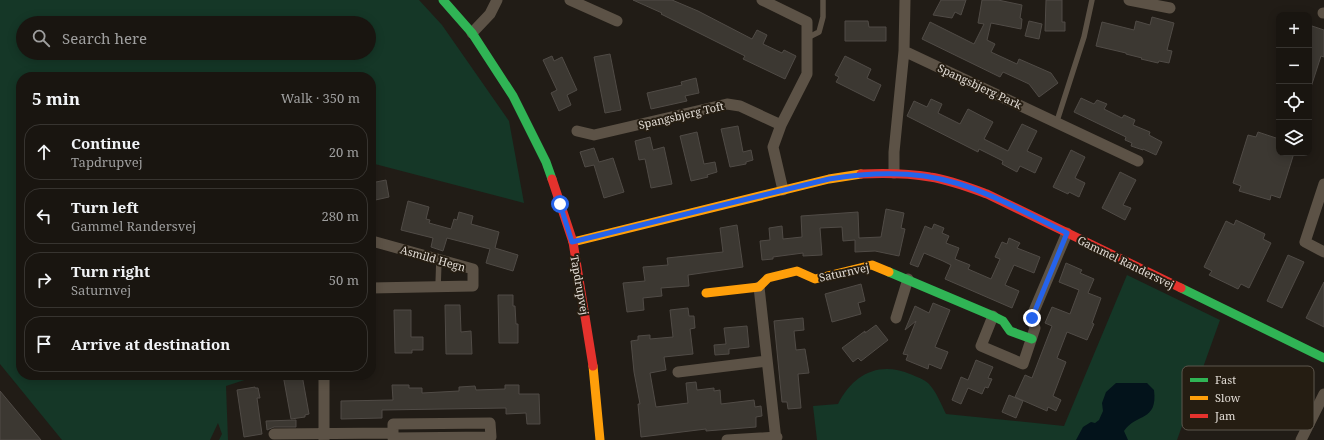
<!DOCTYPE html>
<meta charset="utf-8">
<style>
body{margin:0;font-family:"Noto Serif",serif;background:#26221e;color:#f1f3f6}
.controls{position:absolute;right:12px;top:12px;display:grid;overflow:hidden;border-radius:8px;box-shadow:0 2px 10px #0003}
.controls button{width:36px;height:36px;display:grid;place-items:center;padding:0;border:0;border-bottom:1px solid #373430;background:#191510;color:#f1f3f6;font:20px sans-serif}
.stop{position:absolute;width:12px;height:12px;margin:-9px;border:3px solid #2563eb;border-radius:50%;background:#fff}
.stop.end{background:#2563eb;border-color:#fff;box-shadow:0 1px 4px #0008}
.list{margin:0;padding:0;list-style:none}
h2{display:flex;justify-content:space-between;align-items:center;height:52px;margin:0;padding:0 16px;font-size:17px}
h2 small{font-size:13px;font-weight:400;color:#9f9f9f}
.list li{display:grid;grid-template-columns:26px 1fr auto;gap:12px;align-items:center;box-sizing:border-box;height:56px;margin:0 8px 8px;padding:0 8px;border:1px solid #373430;border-radius:16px}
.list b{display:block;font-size:15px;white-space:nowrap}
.list p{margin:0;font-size:13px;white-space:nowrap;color:#9f9f9f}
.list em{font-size:13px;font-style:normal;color:#9f9f9f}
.icon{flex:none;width:22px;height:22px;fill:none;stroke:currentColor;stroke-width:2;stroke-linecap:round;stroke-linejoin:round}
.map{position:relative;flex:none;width:1324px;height:440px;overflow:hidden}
.search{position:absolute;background:#191510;box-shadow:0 2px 10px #0003;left:16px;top:16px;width:360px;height:44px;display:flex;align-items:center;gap:10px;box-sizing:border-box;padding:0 14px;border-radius:22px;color:#9f9f9f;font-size:15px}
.panel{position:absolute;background:#191510;box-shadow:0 2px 10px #0003;left:16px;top:72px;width:360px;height:308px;border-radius:16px}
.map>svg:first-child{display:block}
</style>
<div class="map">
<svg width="1324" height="440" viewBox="0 0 1324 440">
<rect width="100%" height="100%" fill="#211c16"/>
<!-- green -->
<path fill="#153727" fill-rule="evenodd" d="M0,0h419l23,25 67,96 15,82 -153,-40v-86h-350v298h239l-34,11 2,54h-9l3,-6 -4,-11 -8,17h-148l-62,-76zM23,23h346v30h-346z
M1127,275l93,45 -43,120h-360l-4,-34 25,-2c15,-29 40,-43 72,-30 7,3 14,5 19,10 8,9 12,20 17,30l118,12z"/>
<!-- water -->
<path fill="#03131b" d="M1116,383h31l7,7c4,32 -18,23 -30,41l4,9h-52l7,-13 8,-5 4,1 4,-3 4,-9 -1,-8 4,-11z"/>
<!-- building -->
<path fill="#3c3832" stroke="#504b46" d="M633,0h39l26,11 54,28 5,-9 10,5 -4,9 19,9 2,-3 12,6 -11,23 -42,-20 2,-3 -84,-42 1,-1z
M941,0h25l-5,15 -6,-3 -3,6 -19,-3z
M982,0h16l24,5 -2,13 2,1 -1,10 -30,-6 -4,17 8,4 -4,8 26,12 2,-5 32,14 7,10 -19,14 -10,-13 -26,-12 -3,5 -78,-38 8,-17 44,22 10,-20 -6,-1z
M1046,0h16v22h3v9h-20z
M1152,17l22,6 -7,27 5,1 -3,12 -10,-2 -1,2 -17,-4 1,-1 -16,-4v-1l-30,-7 6,-24 32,8 2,-9 14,4z
M845,21h23l1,6h17v14h-41z
M1029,21l13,3 -3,15 -14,-3z
M1312,26l12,4v27l-3,-1 -10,31 -2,-1v-52z
M610,54l11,56 -16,3 -11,-56z
M552,56l2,5 8,-4 15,33 -10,5 4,10 -12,6 -8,-18 6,-3 -14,-30z
M845,56l26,13 -4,9 14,7 -7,16 -38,-19 3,-5 -4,-2z
M696,78l3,15 -14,3 2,5 -36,8 -4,-16 35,-8 -1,-3z
M1081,98l13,6 3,-4 10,4 -3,5 18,9 2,-3 11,5 -2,5 17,7 -1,3 13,7 -6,13 -13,-6v1l-12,-4 1,-3 -7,-3 1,-3 -52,-25z
M931,99l11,5 -4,9 22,11 8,-15 25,13 -9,17 24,12 14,-27 15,7 -10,20 15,7 -7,15 -15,-7 -3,6 -15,-8 1,-3 -24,-12 -1,3 -71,-36 7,-15 13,6z
M738,126l5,26 8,-2 2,10 -7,2v2l-16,3 -9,-38z
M697,132l7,32 11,-2 2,10 -10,3 1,2 -17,4 -11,-45z
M1258,132l21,7v14h15l-14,45 -9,-3 -1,5 -31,-9 2,-5 -8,-3 15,-48 8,2z
M650,137l3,13 11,-3 8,37 -21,4 -6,-29 -6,1 -4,-19z
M594,148l5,14 14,-4 11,34 -20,6 -10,-33 -9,2 -5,-15z
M1071,150l14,7 -10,21 10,5 -6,14 -10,-5 -1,2 -15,-7z
M1120,172l16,8 -13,25 8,3 -6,12 -23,-12z
M386,180l3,17 -18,4v-18z
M408,201l21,6 -3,12 4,1 -1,3 22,6 3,-10 3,1 2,-8 14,4 -2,8 28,8 -4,16 23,7 -5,16 -27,-8 4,-14 -43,-11 -4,13 -12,-4 2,-9 -32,-8z
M886,209l18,4 -3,15 4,1 -6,27 -24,-5 -20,1v-12l-12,1 -1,-14 -22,1 2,27 -19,1v-3l-30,4v2l-11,1 -2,-19 10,-1 -1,-12 13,-2 1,13 19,-2 -1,-21 57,-4 1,26 22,-1z
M1236,220l29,14 -2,5 8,4 -22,45 -8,-4 -3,5 -6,-3 -23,-11 3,-4 -8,-4 22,-46 8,4z
M934,224l10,4 -2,5 7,3 -3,7 13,5 -4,11 15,6 -2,4 23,10 9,-20 -5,-2 7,-15 5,2 2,-6 11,5 -3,5 23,9 -6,16 -20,-8 -9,20 14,6 -7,17 -67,-29 6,-14 -8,-4 -19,-8 -6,14 -8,-3 15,-38 7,3z
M737,225l6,42 -55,8 1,11 -28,2 1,8 -19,2 1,12 -17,2 -4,-29 22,-2 -2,-14 25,-2 -1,-7 56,-6 -3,-24z
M1288,255l16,7 -22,46 -15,-7z
M1066,263l16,7 -2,3 14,6 -6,14 13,5 -9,25 2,1 -7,16 -20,-8 -10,26 9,4 -13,34 8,4 -5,11 -8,-4 -1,4 -32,-14 10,-22 7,3 20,-52 -7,-3 7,-16 18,7 9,-24 -20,-8z
M1324,282v45l-18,-9z
M861,284l4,17 -7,2 3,11 -29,8 -7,-28z
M498,295h15v11h2l1,18h2v19h-19z
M933,303l17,7 -15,37 13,5 -7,17 -12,-5 -1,5 -22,-9 2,-5 -5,-1 13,-33 -11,9 10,-24 14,7z
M445,305h15l1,27 10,-1 1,23h-26z
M688,308l1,8h5l1,12 -5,1 3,25 -29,3 2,13 -16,3 6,34 32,-4 -2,-20 10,-1 1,8 17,-2v3l6,-1 1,14 33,-4 1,7 6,-1 1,10 -6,1v10l-50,4v-2l-65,8 -3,-33h2l-6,-32 -3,-31 7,-1v-4l12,-1v4l23,-2 -3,-27z
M394,310h17v27h12v13h-11v3h-17z
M803,318l1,12 -10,1 2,19 9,-1 4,24 -11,1 3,34 -13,1 -1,-7h-5l-8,-81z
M876,325l12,15 -27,21 -3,-3 -5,4 -11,-14 23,-17v2z
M747,326l2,21 -20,2v5l-14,1 -1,-10 12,-1 -2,-16z
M976,360l17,7 -5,11 4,1 -4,9 -3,-1 -3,7 -14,-6 -7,16 -9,-4 9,-23 7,3z
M283,375h19l7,39 -4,1v2l-14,2z
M392,385h17v3h13v5l37,-2v-4l16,-1 1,4 29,-1v-4h14v9h20l1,30h-13l-1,-11 -20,1v-6l-124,2v8l-41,1v-18l52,-1z
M255,387v1h3l2,10h-3l5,36 -18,3 -7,-47z
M0,391l20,24 21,25h-41z
M1009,395l14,6 -7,17 -14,-6z
M296,420v7h-22l-7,3 -1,-9z"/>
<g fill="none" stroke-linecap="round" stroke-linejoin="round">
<!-- lane -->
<path stroke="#5c5246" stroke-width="5.5" d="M807,38l12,-6 4,-15v-17
M1057,121l27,-84 8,-37
M438,287l1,-28"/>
<!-- street -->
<path stroke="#5c5246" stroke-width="11" d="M570,0l47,21
M762,0l45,22v52l-26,51
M1129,0l41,8
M1323,13h1
M472,33l18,-19 7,-14
M904,51l234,110
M577,131l17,4 133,-31 13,2 41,19 -8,22 10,43
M894,173v-21l10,-101 1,-51
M1324,184l-19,58 19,10
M371,244l1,-3 101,28v17l-102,2
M759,287l17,153
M993,316l-12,30 42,18 12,-36 -4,-10 36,-85
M896,318l12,-39
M678,372l89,-11
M324,375v65
M274,434l119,-1v-9l97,-1 1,14 -98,1v-5
M727,440l50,-3
M1301,440l23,-46"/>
<!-- fast -->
<path stroke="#30b455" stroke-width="9" d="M443,0l29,33 41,63 33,66 6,17
M889,272l104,44 10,5 7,10 22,8
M1181,288l143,70"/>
<!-- slow -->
<path stroke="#ff9f0a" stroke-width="9" d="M573,242l256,-63 32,-5
M706,293l53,-6 9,-9 29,-7 18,8 57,-14 17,7
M593,366l7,74"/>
<!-- jam -->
<path stroke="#e5322d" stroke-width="9" d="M861,174c23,-1 46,-1 69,3 20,3 38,10 57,17l194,94
M552,179l21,63 20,124"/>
</g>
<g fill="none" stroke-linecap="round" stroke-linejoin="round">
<!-- route -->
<path stroke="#2563eb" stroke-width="5" d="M560,204l12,38 257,-63c42,-7 85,-9 127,4 38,11 75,33 111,50l-35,85"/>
</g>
<g text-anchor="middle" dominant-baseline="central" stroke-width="4" stroke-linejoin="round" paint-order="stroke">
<!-- street labels -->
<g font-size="11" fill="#e1dbd4" stroke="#251d12">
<text transform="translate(980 86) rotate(25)">Spangsbjerg Park</text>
<text transform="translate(681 115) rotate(-13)">Spangsbjerg Toft</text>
<text transform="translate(433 258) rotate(16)">Asmild Hegn</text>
<text transform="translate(1126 262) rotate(26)">Gammel Randersvej</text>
<text transform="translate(844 272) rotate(-12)">Saturnvej</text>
<text transform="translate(580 285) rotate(80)">Tapdrupvej</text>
</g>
</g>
<!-- legend -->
<rect x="1182" y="366" width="132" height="64" rx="6" fill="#251d12" stroke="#5d564c" stroke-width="1"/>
<rect x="1190" y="378" width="18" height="4" fill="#30b455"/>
<rect x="1190" y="396" width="18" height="4" fill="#ff9f0a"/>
<rect x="1190" y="414" width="18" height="4" fill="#e5322d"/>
<g font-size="11" fill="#e1dbd4">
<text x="1215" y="384">Fast</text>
<text x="1215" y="402">Slow</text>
<text x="1215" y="420">Jam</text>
</g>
</svg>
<div class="controls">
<button>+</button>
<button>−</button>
<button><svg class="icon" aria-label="locate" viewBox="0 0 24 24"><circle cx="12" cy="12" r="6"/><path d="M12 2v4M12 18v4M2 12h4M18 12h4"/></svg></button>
<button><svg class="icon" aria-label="layers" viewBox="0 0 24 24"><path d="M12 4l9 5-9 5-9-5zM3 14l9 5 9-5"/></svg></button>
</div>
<div class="stop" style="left:560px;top:204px"></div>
<div class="stop end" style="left:1032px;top:318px"></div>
<div class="search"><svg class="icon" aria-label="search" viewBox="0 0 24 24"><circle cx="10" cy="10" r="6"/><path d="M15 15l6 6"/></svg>Search here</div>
<section class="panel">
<h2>5 min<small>Walk · 350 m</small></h2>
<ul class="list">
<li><svg class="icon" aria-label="ahead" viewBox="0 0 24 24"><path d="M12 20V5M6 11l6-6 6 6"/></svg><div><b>Continue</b><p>Tapdrupvej</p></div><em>20 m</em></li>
<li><svg class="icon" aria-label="left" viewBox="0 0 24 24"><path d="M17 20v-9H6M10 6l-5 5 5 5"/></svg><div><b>Turn left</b><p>Gammel Randersvej</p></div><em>280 m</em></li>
<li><svg class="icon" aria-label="right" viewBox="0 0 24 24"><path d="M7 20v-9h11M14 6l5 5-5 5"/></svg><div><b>Turn right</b><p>Saturnvej</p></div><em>50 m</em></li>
<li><svg class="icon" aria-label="arrive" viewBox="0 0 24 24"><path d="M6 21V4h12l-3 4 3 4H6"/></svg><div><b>Arrive at destination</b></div></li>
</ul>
</section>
</div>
